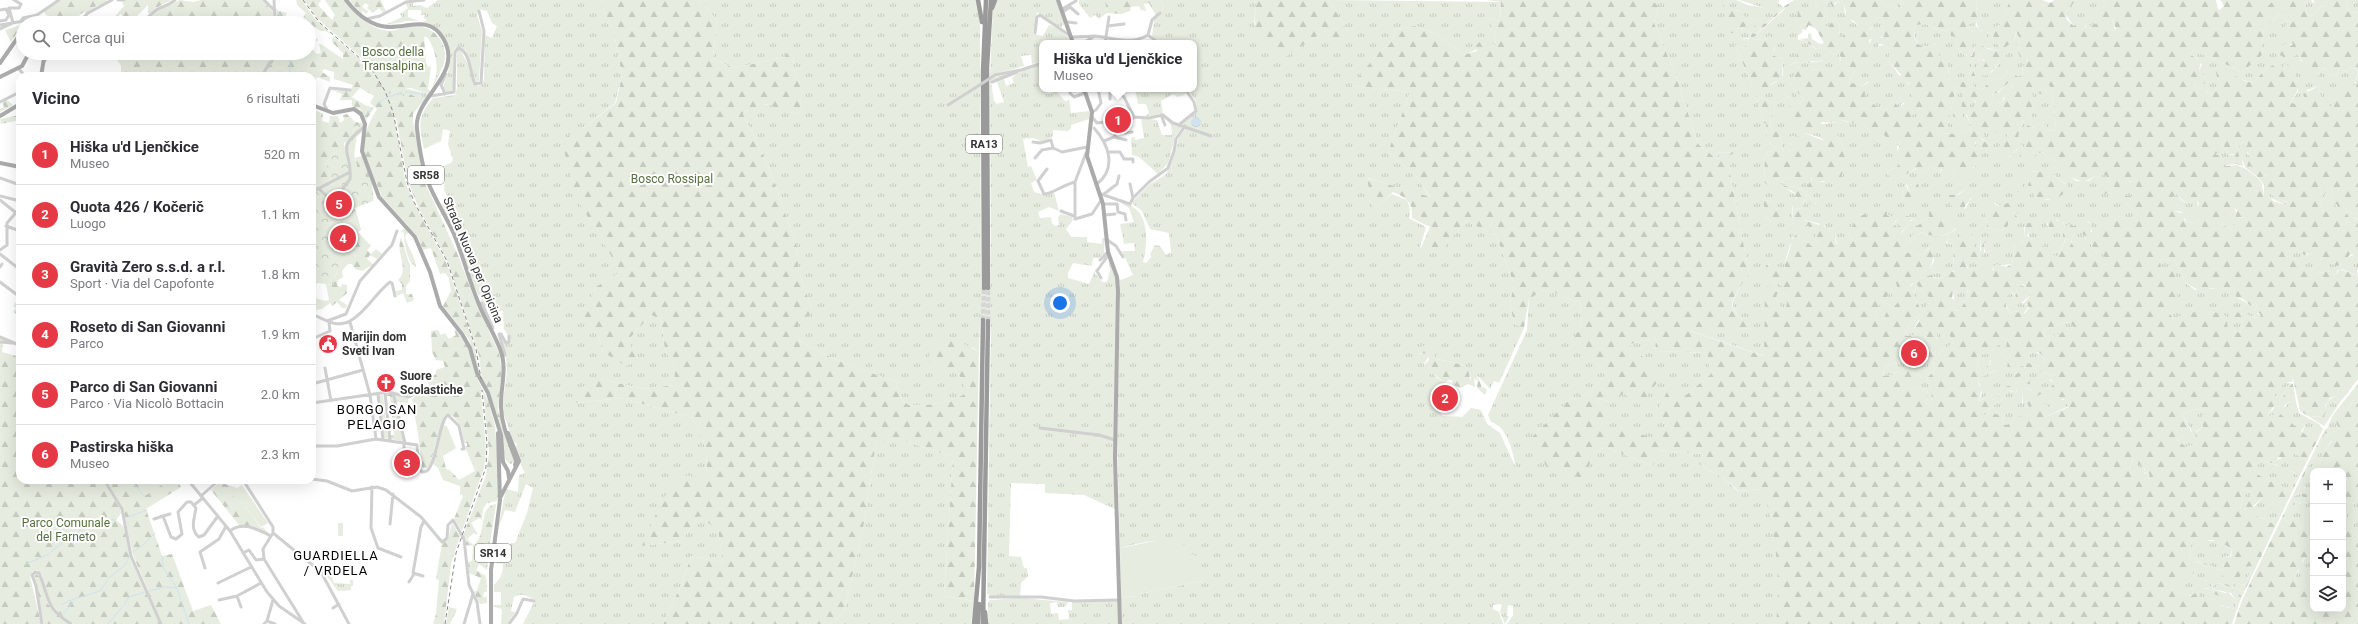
<!DOCTYPE html>
<html lang="it">
<meta charset="utf-8">
<style>
body{margin:0;font-family:Roboto,sans-serif;background:#f7f7f7;color:#2b2b33}
.controls{position:absolute;right:12px;bottom:12px;display:grid;overflow:hidden;border-radius:8px;box-shadow:0 4px 16px #0002}
.controls button{width:36px;height:36px;display:grid;place-items:center;padding:0;border:0;border-bottom:1px solid #e1e1e2;background:#fff;color:#2b2b33;font:20px sans-serif}
.you{position:absolute;left:1060px;top:303px;width:14px;height:14px;margin:-10px;border:3px solid #fff;border-radius:50%;background:#1a73e8;box-shadow:0 0 0 6px #1a73e833}
.badge{display:grid;place-items:center;width:26px;height:26px;border-radius:50%;background:#e63946;color:#fff;font-size:13px;font-weight:700}
.pin{position:absolute;translate:-50% -50%;border:2px solid #fff;box-shadow:0 1px 4px #0006}
.popup{position:absolute;left:1039px;top:40px;width:158px;height:52px;box-sizing:border-box;display:grid;place-content:center;border-radius:8px;background:#fff;filter:drop-shadow(0 1px 3px #0005);font-size:13px;white-space:nowrap;color:#7c7c81}
.popup b{font-size:15px;color:#2b2b33}
.popup::after{content:'';position:absolute;left:50%;top:100%;margin-left:-8px;border:8px solid transparent;border-top-color:#fff}
.list{margin:0;padding:0;list-style:none}
h2{display:flex;justify-content:space-between;align-items:center;height:52px;margin:0;padding:0 16px;font-size:17px}
h2 small{font-size:13px;font-weight:400;color:#7c7c81}
.list li{display:grid;grid-template-columns:26px 1fr auto;gap:12px;align-items:center;box-sizing:border-box;height:60px;padding:0 16px;border-top:1px solid #e1e1e2}
.list b{display:block;font-size:15px;white-space:nowrap}
.list p{margin:0;font-size:13px;white-space:nowrap;color:#7c7c81}
.list em{font-size:13px;font-style:normal;color:#7c7c81}
.icon{flex:none;width:22px;height:22px;fill:none;stroke:currentColor;stroke-width:2;stroke-linecap:round;stroke-linejoin:round}
.map{position:relative;flex:none;width:2358px;height:624px;overflow:hidden}
.search{position:absolute;background:#fff;box-shadow:0 4px 16px #0002;left:16px;top:16px;width:300px;height:44px;display:flex;align-items:center;gap:10px;box-sizing:border-box;padding:0 14px;border-radius:22px;color:#7c7c81;font-size:15px}
.panel{position:absolute;background:#fff;box-shadow:0 4px 16px #0002;left:16px;top:72px;width:300px;height:412px;border-radius:12px}
.map>svg:first-child{display:block}
</style>
<div class="map">
<svg width="2358" height="624" viewBox="0 0 2358 624">
<defs>
<pattern id="grass-tufts" width="24" height="20" patternUnits="userSpaceOnUse"><rect width="24" height="20" fill="#e6ecdf"/><path d="M3 7l-1-3M5 7V3M7 7l1-3M15 17l-1-3M17 17v-4M19 17l1-3" fill="none" stroke="#c6cbc0"/></pattern>
<pattern id="forest-firs" width="22" height="20" patternUnits="userSpaceOnUse"><rect width="22" height="20" fill="#e6ecdf"/><path d="M5 1l3.5 6h-7zM16 11l3.5 6h-7z" fill="#c6cbc0"/></pattern>
<pattern id="park-crowns" width="20" height="18" patternUnits="userSpaceOnUse"><rect width="20" height="18" fill="#e6ecdf"/><path d="M2 6a3 3 0 1 1 6 0M12 15a3 3 0 1 1 6 0" fill="none" stroke="#c6cbc0"/></pattern>
<pattern id="water-waves" width="16" height="10" patternUnits="userSpaceOnUse"><rect width="16" height="10" fill="#cfe2ee"/><path d="M0 5q4-4 8 0t8 0" fill="none" stroke="#b2c2cd"/></pattern>
</defs>
<rect width="100%" height="100%" fill="#fff"/>
<!-- grass -->
<path fill="url(#grass-tufts)" fill-rule="evenodd" d="M438,0h162l14,33 8,42 -7,28 -29,23 -25,15 60,131 -24,14 -14,27 16,25 4,14 25,-12 23,-25 10,4 4,31 10,18 -1,17 -30,4 -44,-10 -25,24 47,-5 71,20 13,31 1,29 -65,68 39,-5 18,-25 19,13 5,34 -32,-7 -9,27 -19,41h-140l12,-24c-8,-4 -13,-8 -21,-3l-3,14 4,1 -8,12h-6l1,-15 -8,-2 -1,-2h8v-13h-7v-7c6,-6 9,-11 9,-21l-7,-1 1,-14 4,11 8,-2 -3,-6 5,2 -1,-11h5l12,-30 6,-25 -7,-4 -11,28 -10,-2 -7,19 8,-40 12,3 1,-17 6,-2c-5,-8 -6,-17 -10,-26l2,-2 -1,-3 -2,1 -12,-33 5,-39 -1,-15 -4,-16 7,4 2,-4 -7,-11 -1,-18 -14,-1c-20,-21 -33,-75 -48,-106l8,-4 -5,-10 1,-11 -8,3 -2,-4 -5,2 -3,-8 24,-9 2,-3 -5,-16 2,-13 -7,-2 -2,12 -17,8c-5,-23 -7,-32 9,-51l22,-3 2,-7v-39l4,2 9,17 3,15 5,3 4,-2 2,-5 1,-44 7,3 5,-12 -5,-3 -5,-12 -8,-2 -2,6 5,16 -3,49 -2,3c-3,-4 -8,-25 -12,-33l-9,-3 -3,4 1,38 -3,3h-5l-3,-4c1,-5 4,-10 5,-15 4,-23 -1,-44 -25,-51l4,-2 -3,-2 1,-3h-4v-5h-13v7l11,4h-15v1l-19,3 17,-8 -2,-3 8,-6 -3,-5h8v3l7,-1 7,3z
M699,0h277l4,16 1,272 10,-1 -1,-210 3,-69 4,-8h59l9,23 -4,4 -13,-6 -11,-9 -4,22 10,2 6,-11 8,3 12,10 -1,5h-26v18l-10,3 -1,-9 -10,1 3,10 -29,8 1,3 20,-5 -25,11 3,18 3,3 7,-2 -7,-20 7,-3 2,7 8,-3 -2,-5c7,-8 20,-11 30,-13v24h4l2,5 8,-3 10,11 3,-3 2,14 19,-2 -1,8 -18,6v3l-3,3 -15,-1v6l-10,6 -10,-4 -10,1 5,28 3,-1 6,14 -6,3 3,9 12,3 8,-3 5,19 -10,-4 -11,5 2,6 11,-1 1,6 3,3 4,-1 -1,-8 3,-3 11,3 1,3 -7,9 5,8h16v5l15,2v-6h3l-1,14 2,1 -7,5h-6l-1,8 -19,-3 -5,10v5l21,6 8,-18 -2,7 7,9h5l3,-12 -2,-13 9,26 -2,226 -31,-14 -39,-2v-9l-34,-1 -2,73 12,1 3,11h3l1,8 -7,7 -1,13h-29l-4,-2 4,-273 -11,-1 -1,32 -7,-5 -19,20 11,15 1,12c-8,7 -48,15 -58,10 -8,-4 -9,-15 -11,-22 -34,-13 -69,-23 -99,-43v-13l14,-20 -12,-34 -2,-25 -28,-79 -26,-54c9,-8 23,-12 35,-8 8,3 11,8 20,7l5,-6 -3,-7 3,-8 -10,-25 1,-12 -61,13 -20,-10 4,-38z
M1079,0h26l2,13 -8,6 -4,-4 -5,3 -11,-14z
M1161,0h93l2,4 -2,20 29,34 45,-29 22,6 -21,-35 172,2 -1,19 -14,-3 8,11 2,16c-10,-2 -23,7 -33,10l-25,-20 -23,-9 -18,3 -7,15 -11,8 -27,34 58,6 -22,60 29,25 13,21 -62,-20 5,33 19,-17 15,6 3,9 -1,9 17,9 -6,20 1,1h22l22,-27 31,14 18,49 -4,19 4,21 10,4 -25,55 -5,-2 -4,8 -12,-13 -2,5 -1,-3 -4,3 -1,-8 -6,-8 -26,-6 -4,2 -5,-14 -5,-1 -5,8h9l1,2 -5,8 13,14 9,5 -7,3 -3,5 1,5 -7,6 13,14 19,1 9,-9 10,2 6,14 13,9 16,35c-3,-16 -8,-41 -25,-46l-3,-7 39,-85 2,-31 16,-10 35,14 2,24 -11,15 36,31 -18,21 -19,5 -38,38 62,16 11,-6 48,19 5,-16 45,4 -4,10 23,13 16,14 26,-2 13,54 3,58 -2,23h-271l6,-9v-9l-5,-1 -1,11 2,1 -4,7 -5,-12 2,-7 -2,-1 -7,1v4l6,3 4,12h-381l-1,-27 18,-1v-2l63,-13c-5,-11 -11,-31 -22,-37 -14,-8 -44,0 -60,4l-3,-111 3,-136 -2,-23 3,2 12,-5 -11,-24h13l-1,-8 -10,1 -4,-20 14,-2 -5,-14 -8,-5 1,-1c5,2 12,5 16,9 11,13 9,36 5,51l3,1 5,-6 -1,-3 5,-9 5,1 6,9 5,-3 -2,-19 -19,-4 -8,-18 -9,-7v-3l17,-17 15,-9 5,-8 9,-30 6,-8 -2,-6 14,-12 -1,-10 -9,-12h7v-46h-31l-11,-7 3,-22 9,-5z
M1652,0h84l12,5 16,3 -25,-8h45h-5l-1,3 5,4 -18,17 -22,-8 -4,-5 -9,-2 -7,-7 13,27 3,-1 10,6 2,4 -14,1 4,2 1,-2 6,1 1,2 -5,6 -9,-3 18,42c13,0 21,-1 30,-12v-16l-11,-4 3,-8 -1,-6 -6,-3 -4,2 -12,-1 37,-34 9,-5h17l2,7 -14,10 -1,-6 -6,8 7,12 -5,5v4l6,1 12,8 5,-2 13,7 4,-1c3,3 3,15 -3,16 -7,1 -30,2 -37,-2l-8,18 14,14 -5,5 -13,-11v7l2,-4 6,7 -3,6 2,11 8,6c14,-1 25,-3 39,-3l2,-3c9,5 12,-1 20,-3l3,2v7l8,8v6l10,-6 3,3 3,6 8,-2 3,2 -3,4 3,18 -13,6 5,12 25,-15 8,6 5,-8 10,7 2,-4h9l6,6 7,1 1,-4c12,-3 18,-15 10,-25l1,-5 4,1 2,6 7,-5 -8,-6 2,-6h24l1,8 -6,2 -2,3 5,11 7,1v-4l6,-4 8,8 17,-5 4,5 19,8 3,10 7,6h13l6,-5 3,4 1,-5h7l4,7 -4,3 2,7 4,2 9,-9 6,2v-5l5,-1 3,2 2,6 -5,3v4h-9l3,7 12,11 -7,5 -11,-3 -8,5 -12,-3c0,3 0,11 -1,14 -4,6 -11,9 -6,18l8,2 5,6v6l-3,2 -21,-19h-8l-2,-3v-6l5,-6h15l-2,-10 -25,5 -2,-5 -7,-3 -10,4 3,6 9,-3 5,4v7l3,1 -8,18h-6l-11,-4 -1,-3 5,-10 -8,2 -9,-2 2,-9 8,-3 -6,-2 -8,2v13l-4,4h-5l-3,20 -14,2 -12,7 -12,-6 -5,3 -4,-9 3,-5h12l6,-4 -3,-6 5,-9 -8,1v15l-7,-1v-7l-4,-5 2,-3 -7,-6h-5l2,5 -2,5 -11,-2 -3,3 8,3c1,8 -1,15 2,24l-3,3 -22,-4 4,-7v-15l-5,2 -7,7 -19,-3v-4l19,-16c12,7 24,5 34,-3l-1,-11 -11,-1 -11,-8 -4,8 -12,9 -2,-6 -7,-4 -11,11 -3,-3 3,-4 -10,-6 -3,-6h-8l-8,8 -7,-2 -13,20 5,7 -3,5 -9,-4 -4,2 -2,-9 -5,-2 -1,-6 -2,2 -2,-4 -21,-5 -4,-8h-5l-1,-3 10,-1 -2,-2 3,-7 5,1 5,5 2,-5 -11,-4 -1,-7 12,-3 2,-5 5,1 20,-17 -1,-14 2,-1 -7,-15h-11l-2,6 -6,-4 -15,-4 -2,4 -11,-1 -1,7h2l-4,9h-5l-3,-17 -9,-6 -1,-12 5,-6 -1,-8 -18,-7 8,27h2l1,18 8,6v3l-10,3 -1,29 20,5 13,9 -5,12v15c7,4 15,2 23,6v9l4,7v3l-4,2 -8,-8 -9,-3 -4,-9c-2,14 -9,26 -10,40l-15,-6 -4,13 18,9 -5,5 -13,-4v69l-77,-26 64,-2c-30,-23 -20,-26 -3,-55l-20,-105 3,-11 -5,2 -1,-2 9,-5 -20,1 5,3 -2,4 -20,-16 -22,-68 -22,-53 4,-17zM1798,54l1,4c8,4 16,4 25,2l-8,3 -18,-1 -8,3 5,-3zM2033,171l21,4 13,10 -3,8 -16,7 -14,-3 -1,-11h-3l-2,-3 1,-4 -4,-1zM1907,184l2,8 6,-3 -1,-4 -4,-1h8l-2,9 2,5h-14l-2,-8zM1966,189l5,10 -6,10h-10l-5,-10zM1764,200l7,1 5,7 10,4v8l-15,2 -6,-6zM1995,203l21,11 2,3 -9,4 -2,7 -8,3 -12,-4 -2,-14z
M1880,0h22l-6,10 -5,-5 -6,2z
M1976,0h34l-10,25 -14,6 -7,-1 -3,-9 7,-4h-6z
M2076,0h27l2,5 -4,13 11,1 3,11 -4,1c-9,-8 -14,-9 -25,-3l-2,-9 -10,7 -9,-12z
M2266,0h8l-9,13 -2,-5z
M2305,0h6l2,3 2,-1 -2,-2h13l1,6 -4,1 -2,-2 -7,10 -4,1 -3,-3z
M2346,0h12v12l-9,1z
M1839,1l5,3 1,12 12,9v3l-11,4 -5,7h-2l1,-13 -5,-8 -7,9 -7,-5 4,-6 2,-14 3,1 2,4z
M2281,12h8l6,4 -3,7 -5,-2 -2,12 8,11 -6,1 -9,9 9,3 11,-3 3,7 17,15 3,-8 6,1 3,7 14,-3 1,-3 5,-2 8,1 -3,16 -23,21 -10,1 -3,-21 -12,4 -1,11 -4,6 -12,-5 8,-10v-10l-22,-18 -11,5 -11,14 -38,-11 4,17 -10,6 -4,-3 1,-2 -11,-2 -2,-5 10,-4 2,-4h-4l-3,-5 3,-5 -4,-6 -7,-4 2,-5 50,22c7,-8 17,-12 21,-21l-3,-4 3,-18z
M1877,17l7,2 -2,12 3,4 -4,2 3,7h-5l-1,3 6,-2 6,4 -1,12 10,14 6,2 8,20 -2,5 -9,1 -3,6 -3,-6 -3,-1 -7,8c-9,-1 -17,-9 -22,-16l5,-13 -7,5 -13,-4 5,-10 18,-23 -3,-4 3,-7 -2,-7z
M1741,19h3l17,10 -6,5 -14,-6 5,-2z
M1974,21v5h-3v6l4,-4 8,6 2,6 3,-8 6,3 -1,2 6,9v5l-23,-6 -5,12 -4,-1 6,-13 -7,-12v-8z
M1926,24l12,6 12,1 1,4c8,2 6,9 8,15l13,12 -3,14 6,-2 -2,-6 2,-16 6,2 -3,7 8,-1 -1,15h4l11,-12 -4,-3v-2h5l3,-11 10,-6 3,-9 2,5 -1,15 9,5 1,6 -6,5 1,4 -4,5 -11,-6 -7,9h-3v-2l-8,3 -8,9 -20,-7 -12,-1 -2,-15 -11,-12 -2,-12 -1,3c-15,1 -20,-1 -20,-18l2,-3z
M2008,83l5,2 -1,4h-5l-5,13 -7,1 -2,3 -2,-4 2,-3 -1,-6h6z
M2049,85l3,6 4,38 -1,2 -7,-1 -13,-10v8l-7,-3 -2,23h-2c-9,-7 -5,-19 0,-27h6l4,-14 -3,-18 3,-1 11,6 1,-6z
M1960,86l4,7 -3,16 11,-10 4,4 -1,4 -9,8 5,9 -2,7 -11,3 -20,-1 2,-4h7l9,-42z
M401,87l27,7 -5,7 -19,-5 -8,6 -11,-1 -1,-3 12,-10z
M1135,89h48l3,4 -2,2 -7,2 -4,-3 -12,7 2,13 -18,3 4,-4 -3,-9h-8z
M1918,108l5,2v7l-9,14 -3,-2 -1,-12z
M1163,117l19,10 -7,10 -7,26 -10,11 -19,-17 -7,-2 -1,-17 4,-1v3l9,-2 -3,-20 16,2 5,15h10l-1,-10z
M2243,142l5,2 -1,9 5,5 -5,8h4v6l-6,-5 -3,-8 1,7 -7,-2 -10,1 -5,-5 1,-3 -7,-3 6,-9 4,2 3,8h10l-1,-7z
M2264,174l16,24 7,5 -1,2 -22,-10v-10l-5,-7z
M1798,177l3,2 -1,-2h8l5,3 -5,6 -8,4 -4,-4 -7,1 -10,-3 6,-5z
M2331,186l1,9 -6,9 12,2 -1,4 -6,3 -11,-3 -1,-2 8,-19z
M2176,193l6,8 7,2 6,-5 2,2 2,19 -4,4 -9,-1 -3,-10 -9,-1v-4l5,-1 -9,-5z
M2234,208l5,10h7l1,4 -12,3 -3,4 -13,-5v-4h9z
M2347,211l11,3v6l-3,-2 -4,7 -5,-1 3,-7 -3,-4z
M1908,221h6c2,7 -1,16 -6,20l-7,-7 6,-8z
M405,228l4,4 -4,4c2,11 10,19 11,31 -9,-5 -12,-24 -12,-34l-3,-2z
M2293,249l7,1 7,5 3,-2 10,7 4,-3c5,6 8,8 16,8l5,-7 9,-3 4,21 -16,-7 -4,1 -3,5 -6,-4 -13,3 -4,-4 -4,-1 -4,3 -7,-12 -13,-5z
M2164,259l10,1 10,17 -1,4 12,9 25,-2 9,2 4,-4 3,11 16,9 4,-3 1,4 -3,4 7,5 -4,2 -20,-6 -2,2 8,8 -3,11 -5,-2 -3,8 -4,-1 -2,-21c-15,-11 -36,-2 -52,2l-5,-6c8,-12 9,-23 5,-37l-13,-9 -1,-6z
M1923,270l23,4 -5,5 -12,-3 -10,2z
M1914,282l17,17 -7,12 -3,-1 -8,-16 3,-6 -8,3z
M1896,283l1,4 -6,11 7,4 -5,6 -9,-7z
M2020,284l8,4 3,7 -10,8 8,3 -7,9 -6,-4 -6,2 -5,-11 2,-8 4,-2 5,5v8l2,-9 -2,-6z
M1968,289l2,4 -10,17 -6,1 1,-7 -2,-13 14,2z
M1777,294l12,1 -2,15 -2,1h-2l-7,-12z
M1882,302l7,7 -8,16 -5,-4c1,-7 -1,-15 6,-19z
M1920,314l1,2 -8,14 2,5 -9,1 -1,-3 6,-11z
M2068,322l5,4 -2,5 -13,5 -2,-2 -6,7 -6,-6 -1,-5z
M1937,332l11,1 6,10 -19,12 -5,-6 7,-11z
M1656,337l-1,14 52,2 4,21 -25,21 -19,30 -15,14 -32,-12h-13l-10,-24 2,-4 10,2 21,-50 1,-7z
M2002,337l5,2 -1,10 -9,11h-7l-1,8 -11,5 -2,-2 3,-8 -2,-8 16,-5z
M1920,346h5l-1,4 5,6 -5,2 8,3 3,4 -1,6 -7,7c2,8 8,20 2,27l-4,-4 3,-6 -1,-5 -13,-3 1,-3 6,-6 -9,-9 -9,5 -7,-2 -4,3 -10,1 4,-10 21,-8z
M2034,351l9,5 1,8 -6,2 -10,-3v-8z
M2006,357l2,1 -1,11 10,1 4,-5 5,2 -11,10 9,-2 10,-8 5,5 17,4 -7,4 6,2 6,18h4l4,6 -24,11 -1,-5 5,-7h-9c-3,10 -17,11 -25,12l-3,6 -6,2 -3,-3 -1,-7 -7,-1 -15,2 21,-16 7,-10 8,3 1,-5 5,3v12l6,1 5,-14 -9,-3v-2l13,-3c-8,-7 -25,5 -35,6l-3,8 -5,4 -4,-3 3,-6h-5l-4,8 -5,2 3,-8 -4,-14c5,-5 24,-9 26,-13 1,-3 0,-6 2,-9z
M2286,382l7,2 -6,2 -4,12 -9,-2 -1,-4z
M2358,384v14l-5,1 -3,8 -6,4h-4l-1,-4z
M383,395l5,44 -4,-1 -5,-42z
M2335,396l6,5 -17,25 -16,-10 13,1 7,-16z
M2290,401l6,1 3,11 20,11 4,5 -8,3 -5,-2 -3,6 -5,-3 3,-7 -8,-4 -2,4 -19,-11 -7,1 -1,-2 6,-5v-3l11,1z
M2195,409l11,1 1,3 -6,9 2,5 -7,4 2,13 -12,3 -8,-7 4,-4 3,3 7,-8 -10,-17z
M2333,415l6,14 -8,11 -9,17 -3,14h-6l-2,15 2,4 -14,-4 25,-52 12,-3h-10z
M876,442h32l45,15 -9,139 30,5 -3,23h-141l14,-12 19,-83z
M2294,453l13,8 -7,14 -15,-7 13,7 -7,16 -40,-19 11,-12 16,6 -1,-6z
M2133,460l11,7v6l6,1 -1,3 -6,3 -10,-5 -4,-6z
M2300,488l13,4v6l-6,-4 -9,-1z
M2243,489l7,2 1,6 -7,13 -4,-2 3,-9 -3,-5z
M2300,494l6,6 -6,3 -6,-2 -1,4 15,-3 -2,-5 2,-1 5,6v7l-1,-2 -1,4 2,1v9l-4,3 -2,-2h-4l-3,8 -2,-10h-6l-1,4 -8,-5 11,-23z
M2263,497l21,12 -8,16 -19,-9 -5,-7z
M2343,500l15,5v32l-6,-5 -3,-7 -6,-3z
M2199,536l10,5h7l16,8 -2,8 -4,-1 -4,15 -33,-15 3,-15z
M2305,558h5l3,4v18l-3,2 -16,-3z
M2194,561l16,5 25,18v3c-8,-2 -21,-5 -27,-12l-3,5 7,2 -2,7 -6,-1 12,6 19,5 -4,-6 -19,-4 1,-3 5,-3 23,7 -7,19 -35,-11v-2l-11,-1 -17,-6 3,-8 7,-6v-6l13,-3z
M2252,566l-7,20 -12,-5 12,-14z
M326,575h5l3,8 16,1v-4h3v6h-2v4l-13,1z
M1020,598l48,4 -3,5h-7l-1,-5 -7,1 1,11 7,-1 1,7 10,-1 -1,-9h4v-8l47,-1v23h-131v-22l2,-2z"/>
<!-- forest -->
<path fill="url(#forest-firs)" fill-rule="evenodd" d="M61,0h46l-3,5 -8,1 -10,8 -2,-2 -5,3 1,2 -4,6h-18l-4,-5 -8,-3 -2,-4z
M126,0h45l-15,8 -6,6 -2,-2v-7l-18,18h-7l2,-4 -4,-5 -12,9 15,-17 -2,-3z
M180,0l13,2 8,-2h61l11,12 1,11h-130l14,-13z
M296,0h6l13,19 16,15 -6,-3h-5l-17,-13 3,-5 -9,-8z
M304,0h17l-3,5 14,15 3,-5 -10,-15h19c11,12 22,26 39,30 10,3 20,-3 30,-4 20,-1 36,16 31,36 -3,9 -7,18 -12,26 1,-4 3,-8 4,-12 2,-13 -1,-29 -9,-39h-3l2,26 2,4 3,-1 -3,23 2,2 -2,3 -17,-6h-15l-12,10 1,3 11,1 -2,-4 6,-4 4,2 6,-2 13,7 -10,13v7l12,62 33,72 18,48 23,50 3,18 -4,39 16,51 -3,3 -5,-3 -11,-51 -6,-18 -7,-12 -3,-24 -31,-94 -29,-53 -11,-28 -12,-63h-2l12,66 7,17 33,61 28,83 6,32 -11,-38 -26,-33 8,-15 -2,-13 -4,-5 -5,1 -9,-26 -8,2 -5,-13 -36,-40 -17,-43c-4,-15 4,-32 12,-45l-7,-6 4,-7 -14,-8 -8,9 13,8 9,3 -8,12 -6,-11 -8,-3v-6h-12l2,-6 -10,-4 18,1 3,-6 -19,-6v-7l-10,-3 -2,3 8,5v5l-13,-5 -2,3 -3,-4h-48c2,-10 11,-13 13,-23h32v-24l9,11 -8,7 7,7 4,-1 -2,-9h2l22,15v-6l-11,-11 1,-6 29,25 2,-1 -46,-41z
M349,0h32l5,12 -3,1 -4,-5 -6,5 -6,-5 2,-3 -4,-2 -3,4 6,4 -2,3 -3,-3 -2,2z
M600,0h99l18,20 -4,38 20,10 52,-11 3,-7 6,4 -1,13 10,25 -3,8 3,7 -5,6c-11,1 -21,-7 -33,-9l-2,6 -10,4 -5,-4 -5,4 26,54 28,79 2,25 12,34 -1,9c-12,4 -13,12 -13,24 30,20 65,30 99,43 2,7 3,18 11,22 10,5 50,-3 57,-10v-12l-11,-15 -11,6 -14,-12c1,-4 2,-11 5,-15 11,-13 35,-1 46,6l-5,249 -30,-5 9,-139 -45,-15h-32l-13,87 -19,83 -14,12h-167l19,-41 9,-27 32,7 -5,-33 -19,-14 -18,25 -39,5 20,-46 18,-25 27,3 -1,-29 -13,-31 -71,-20 -47,5v-13l25,-11 44,10 30,-4 1,-17 -10,-18 -4,-31 -10,-4 -23,25 10,20 -12,6 -23,-14 -4,-14 -17,-25 15,-27 24,-14 -44,-73 -16,-59 25,-14 30,-23 6,-28 -8,-42z
M1105,0h56l3,9 -9,5 -6,-11 -5,1 2,7 -5,-1 -2,-4 -8,1 -1,4 -9,3 -14,-1z
M1254,0h75l21,35 -16,6 -6,-12 -45,29c-27,-16 -30,-24 -27,-54z
M1487,0h165l6,6 -4,17 22,53 22,68 20,16 2,-4 -5,-3 21,-1 -10,5h9l-6,11 20,105c-18,30 -28,32 4,55l-63,3 74,25 1,-69 9,-1v4l4,1 5,-5 -18,-9 1,-12 8,-1 10,6c1,-11 8,-21 7,-30l2,-2 -1,-8h2l4,9 9,3 9,8 3,-5 -4,-7v-9l-8,-3 -2,3 -13,-6 1,-21 4,-4c-4,-13 -15,-7 -25,-10 -2,-1 -5,-4 -8,-6l1,-29 10,-3v-3l-8,-6 -1,-18h-2l-8,-27 18,7 1,8 -5,6 1,12 9,5 3,18h5l4,-9h-3l2,-7 11,1 2,-4 21,8 1,-6h12l7,15 -2,4 4,6 -6,17 -9,4h-13l-2,5 2,4 -3,2 -11,-3 1,7 11,4 -3,6 -4,-2 -1,-4 -4,-1 -3,6 2,3 -10,1 1,3 8,-2 3,3 -4,2 2,5 15,5 2,-3 3,1 1,4h4l1,6 5,2 1,9 7,-3 7,5 3,-5 -5,-7 11,-18 6,-2 3,2 1,-5 11,-5 7,2v7l10,3 -3,6 3,3 3,-2 1,-7 7,-2 7,4 2,6 12,-9v-6l4,-2 11,7 11,2 2,3 -1,7c-10,9 -21,11 -34,4l-19,16v4l19,3 11,-10 3,6 -6,17 24,4 -1,-27 -8,-4 3,-2 11,1 2,-4 -2,-5 10,-4 4,6 -4,7 6,2 -2,10 8,-1 -1,-13 6,-2 4,2 1,3 -7,2v11l-10,5 -6,-3 -2,9 3,5 5,-3 8,2 4,4 4,-4 4,1v-4l2,-2 10,3 6,-3 3,-20 1,-2 4,2 4,-4 1,-17h7l6,3 -4,4 1,2 -5,-1 -3,5 4,4 17,-1 -8,10 1,3 17,4 8,-17 -3,-2v-7l-5,-4 -9,3 -1,-5 -5,-4 5,-4 4,2 4,-2 1,5 4,-2 4,8 3,-3 6,2 3,-4 15,1 -2,12 -4,1 -6,-4c-5,1 -10,6 -8,12l2,3h8l21,19 3,-2v-6l-6,-6 -7,-2 -2,-8 3,-9 5,-2 1,-13 3,-2 9,5 8,-5 11,3 7,-5 -15,-14v-4h9v-4l-2,-2 3,-2 4,1 -2,-6 -3,-2 -5,1v5l-6,-1 -2,1 1,6 -8,1 -4,-2 -2,2 -6,-6 3,-4 7,-2 -4,-7h-7l-1,5 -3,-4c-13,9 -15,4 -27,0l-3,-11 -18,-8 -4,-5 -7,2 -2,6h-3l-6,-4 -5,1 -1,-7 -2,-1 -5,4 1,4 -4,-1 -2,3 -8,-12 3,-7h6l-1,-8h-24l2,4 -4,3 11,7 -3,5 -5,-3 -2,1 -2,-6 -5,-1v5l6,7 -2,7 -9,10 -5,1 -1,6h-4l-9,-9h-10l-1,4 -10,-7 -5,8 -9,-6 -24,16 -5,-13 13,-6 -3,-10 3,-12 -3,-2 -9,3 -2,-7 -3,-3 -7,8 -4,-2 1,-6 -8,-8v-7l-3,-2 -9,6 -11,-3 -2,3 -18,-1 -3,6c-11,5 -23,-3 -30,-12l2,-7 -2,-3 5,-3 -6,-7 -3,6h-2l1,-8 5,-1 10,11 5,-5 -14,-14 7,-18c10,2 40,7 43,-5 1,-5 1,-6 -2,-9l-4,1 -13,-7 -4,2 -13,-8 -6,-1 10,-2v-4l3,-1 1,6 8,5 4,-1 -8,-14 -7,-4 -3,5 -5,-1 -5,-10 2,-5 -2,-4 6,1 1,5 14,-9 -2,-7h65l5,7 6,-2 5,5 6,-10h74l1,17h6l-7,4v5l5,5 19,-6 10,-25h32l8,3 5,-3h21l-11,14 2,6 7,6 7,-7h4v9c13,-7 16,-6 27,3l4,-2 -4,-10 -9,3 -3,-2 1,-10 4,-5 -2,-5h113l2,9 2,1 4,-4 -4,-6h48l-5,7 2,6 1,-5 8,-8h31l2,13 3,3 4,-1 7,-10 2,2 4,-1 -1,-6h20l3,13 9,-1v57l-8,-1 -5,2 -1,3 -14,3 -3,-7 -5,-1 -6,10 -9,-8 -9,-16 -5,3 -2,4 -13,-7 -1,-4 5,-1v-4l6,-2 2,3 3,-2 -10,-13 4,-10 5,2 3,-7 -6,-4h-8l-17,17 -3,18 3,4c-4,9 -14,13 -21,21l-50,-22 -2,5 10,6 -2,9 3,5h4l-2,4 1,5 -8,-2 -3,2 2,4 11,1 -1,3 4,3 9,-6 -3,-17 3,-4 26,13 9,2 11,-14 11,-5 7,3 2,-4 10,8v9l3,2c1,10 -3,12 -8,20l12,5 4,-6 -3,-7 16,-8 3,20h10l-2,-14 12,-3 1,-3 12,-1 3,-14v143l-11,-3 -1,2 3,4 -3,6 5,2 2,-7 5,2v51l-3,-2v-5l-3,-2 2,-7 -3,-1 -13,12 -9,-3 -5,-6 -5,3 -9,-7 -6,2 -4,-5 -7,-1 -9,6 13,5 7,11 4,-2 6,1 2,4 13,-3 6,4 5,-6 18,7v103l-17,22 -6,-5 -5,2 -5,8 1,5 -2,6 -16,-1 -8,-5 -7,-33 -1,4h-6l-13,10 1,4 9,2 4,-12 6,-2 3,18 -6,-1 -7,6 -9,-1 -6,8 1,2 10,-3 16,13 2,-4 8,4 -4,5 6,5 4,-7 4,2 2,-3 6,1 -16,32 -13,-8 -7,6 -8,-2 -2,2 3,7 -18,-6 -10,12 39,19 7,-16 -13,-7 15,7 -16,34 -21,-12 -10,9 4,10 19,9 -37,78 -7,21h-456c5,-49 0,-87 -13,-135l-24,2 -17,-14 -23,-13 4,-10 -44,-4 -6,16 -48,-19 -11,6 -11,25 -36,-10 -15,-31 38,-38 19,-5 18,-21 -37,-31 12,-15 -2,-24 -35,-14 -16,10 -5,29 -10,-4 -4,-21 4,-19 -18,-49 -31,-14 -22,28 -22,-1 9,-21 -18,-9c1,-16 -5,-20 -19,-26l-20,20 -6,-34 63,19 -13,-20 -29,-25 22,-60 -59,-6 28,-34 11,-8 7,-15 18,-3 23,9 25,20 14,-4 -1,-6 5,-4 15,4 -2,-16 -9,-11 15,3 1,-19zM1839,1l5,3 2,8 -2,6 10,3 3,4 -2,4h-7l-7,10h-2l1,-13 -5,-8 -7,9 -7,-5 4,-6 2,-14 3,1 3,5 2,-5zM1877,17l7,2 -2,12 3,4 -5,4 4,5 -7,2 7,-1 6,4 -1,12 20,23 -3,3 7,10 -2,5 -4,-1 -8,7 -5,-7 -8,9c-9,-1 -17,-9 -22,-16l6,-6 2,-7 -10,5 -13,-4 5,-10 18,-22 -3,-8 1,-3h6l-6,-9zM1973,21l1,5h-4v6l5,-3 7,5 -2,6 2,2h3l3,-10 6,3 -2,4 7,7v5l-11,-2 -11,-6 -5,13h-5l7,-15 -8,-10v-7zM1926,24l12,6 12,1 1,5c7,0 6,8 8,14l13,12 -3,14h6l-2,-8 2,-16 6,2 -3,8 6,-3 2,3 -4,8v6l8,-1 2,-5h4l-1,-3 5,-4 -4,-3v-2h8l3,-4 -3,-6 10,-7 2,-9 3,5 -1,15 3,7 6,-2 1,6 -6,3 1,6 -4,5 -11,-6 -7,9h-3v-2l-8,3 -8,9 -8,-3 -1,-4 -3,-1h-20l-3,-21c-8,-6 -13,-6 -8,-18l-3,-2 -2,5c-15,1 -21,-1 -20,-18l2,-3zM2008,83l5,2 -1,4h-5l-5,6 3,3 -3,4 -7,1 -2,3 -2,-4 2,-3 -1,-6h5zM2049,85l3,6 4,38 -1,2 -7,-1 -5,-12 -8,2v8l-8,-3 -1,23h-2c-9,-7 -5,-20 0,-27h6l4,-14 -2,-18 2,-1 3,5 8,2 1,-7zM1960,86l4,7 -3,16 3,1 6,-5 2,-6 4,3 -2,5 -8,6 5,11 -2,7 -11,3 -20,-1 2,-4 5,2 2,-2 9,-42zM1918,108l5,2v7l-9,14 -3,-2 1,-6 -2,-6 7,-5zM2243,142l5,2 -3,5 7,9 -4,3 -1,6 4,-1v6l8,6 7,-3 -1,10 6,10 16,7 -1,3 -13,-4 -5,-6h-4v3l-2,-14 -3,-5 -13,-10 -9,-4 -12,1 1,-2 -5,-4 2,-3 -8,-3 5,-2 1,-7 4,2 3,8 5,-1 4,4 2,-2 -2,-8zM1798,177l3,5 2,-1 -3,-4 11,1 2,2 -4,3 -1,3 -8,4 -4,-4 -7,1 -10,-3 6,-5zM2331,186l1,9 -7,10 8,3 3,-4 2,3 -7,6 -10,-3 -2,-2 8,-19zM2176,193l7,8 6,2 6,-5 4,5 -3,10 3,6 -4,4 -9,-1 -2,-2 3,-9 -7,2 -6,-2v-4l6,-1 -2,-3 -8,-2zM2234,208l3,2 -1,7 10,1 1,4 -11,-1 -4,8 -13,-5v-4h9zM1912,220c5,6 1,17 -4,21l-7,-8 6,-7 1,-5zM2164,259l10,1 10,17 -1,4 18,11 10,-4 18,2 4,-4 3,11 7,2 8,7 5,-3 1,4 -4,6h6l2,3 -4,2 -20,-6 -5,6 1,3 5,-4 5,5 -3,11 -5,-2 -3,8 -4,-2c-1,-7 1,-18 -4,-23 -15,-4 -38,-4 -50,5l-5,-6 9,-13 -3,-30 -14,-3 -1,-6zM1923,270l23,4 -5,5 -7,-1 -2,-3 -13,3zM1896,283l1,4 -4,5 -2,6 7,4 -5,6 -9,-7zM1912,283l4,1 15,15 -7,12 -3,-1 -8,-16 3,-7 -7,4zM2022,284l6,4 3,7 -9,10 5,-1 2,4 -5,6 -3,-3 -2,2 -3,-2 -6,2 -4,-7v-9l6,-5 4,5 -2,11 2,-1 3,-7 -3,-10zM1968,289l2,4 -10,17 -6,1 2,-10 -4,-3 1,-7 13,3zM1777,294l12,1 -4,16h-2l-7,-12zM1882,302l6,7 -7,16 -5,-4 1,-12zM1920,314l-1,8 -6,8 2,5 -9,1 -1,-3 6,-11zM2068,322l5,4 -2,5 -7,-2 -4,6 -4,-2 -6,8 -6,-6 -1,-5zM1937,333h11l6,10 -19,12 -5,-5 6,-4zM1656,337l-1,14 52,2 4,21 -25,21 -17,-7 -14,27 12,10 -15,13 -32,-11h-13l2,-17 -12,-7 2,-4 10,2 9,-2 5,-6 16,12 21,-26 -18,-23 -12,-5 1,-7zM2002,337l5,2 -1,10 -9,11h-6l-2,7 -2,-1 -3,4 -6,3 -2,-2 3,-8 -2,-8 11,-1 10,-9h3zM1920,346h5l-2,9 6,1 -6,2 9,3 3,4 -1,6 -7,7c2,8 8,20 2,27l-4,-4 3,-6 -1,-5 -13,-3 9,-11 -1,-4 -12,-3 -7,5 -7,-2 -4,3 -10,1 4,-10 21,-8zM2032,352h6l5,4 1,8 -6,2 -10,-3v-8zM2006,357l2,1 -1,11 10,1 4,-5 5,2 -12,9 1,2 9,-3 10,-8 5,5 17,4 -8,2 7,4 -8,10 9,9 8,-2 5,8 -24,10 -1,-5 6,-7 -9,-2c-4,11 -16,13 -26,14l-3,6 -6,2 -3,-3 -1,-7 -13,-2 -9,3 21,-16 7,-10 5,1 2,4 2,-7 5,3 1,13h5l1,3 8,-2 -1,-8 6,-4 -16,-5 -2,-3 19,-4 2,-2h-16l-27,9 -3,8 -5,4 -4,-3 4,-6h-6l-4,8 -5,2 3,-13 -3,-2 -1,-7 16,-8 9,-2zM2195,409l11,1 1,3 -4,2 -2,7 2,5 -8,6 3,11 -12,3 -8,-7 4,-4 3,3 7,-6 -10,-19zM2133,460l12,9 -2,3 7,2 -1,3 -6,3 -3,-5h-7l-4,-6zM2243,489l7,2 1,6 -7,13 -4,-2 3,-9 -3,-5zM2199,536l3,5 11,-1 9,7 3,-2 7,4 -1,8 -8,-1 1,8 -2,7 -33,-15 3,-15zM2195,561l15,5 25,19v2c-11,-3 -21,-7 -29,-14l-3,5 9,6 -3,5h-6l18,8 14,2 -7,-7 -3,1 -13,-4 1,-3 5,-3 23,7 -7,19 -12,-3 -5,-5 -18,-3 1,-5 -3,-1 -6,4 -20,-7 3,-8 7,-6v-5l12,4 2,-6zM2252,566l-7,20 -11,-5 5,-3 6,-11z
M1794,0h4l-16,10 -30,29 12,1 4,-2 1,-3 7,8 -4,12 11,4 -1,19 -13,7 -1,5c-6,2 -10,0 -15,-3l-18,-42 9,3 5,-6 -1,-2 -6,-1 -1,3 -6,-4 14,1 2,-2 -2,-3 -10,-6 -3,1v4h-5l-9,-32 9,8 10,3 2,4 22,8 17,-16zM1741,19h3l17,10 -6,5 -14,-6 6,-2z
M280,11l7,2 -2,4 5,6h-14l-1,-11z
M20,25h2l1,2h-2l-10,15 -6,-12 6,-2 2,2 -1,-2z
M125,53h149l-12,23h-146l5,-3v-7l-6,-10 10,-1z
M1798,53l1,5 13,4 11,-1 -7,2 -18,-1 -9,3 6,-3z
M7,100l6,5 -13,7v-3l4,-2 -2,-5z
M1957,109l6,4 -1,5 -8,6 -1,-10z
M315,110l8,4 -1,7 7,2 1,-7h8l2,7 4,-3 -1,-5 4,-1 8,8 7,1 1,3 -3,3 -7,-2 1,6 -10,10v7l-7,1 -11,11 5,19 -19,8v-73z
M20,115v5l-19,4 -1,-5z
M362,156l10,27 1,18 -15,-31 -3,-12z
M2028,171l23,2 18,14c-9,14 -20,14 -35,10l-1,-11h-5l1,-6 -5,-3z
M1910,181l8,3 1,4 -3,5 2,5h-14l-2,-9 3,-5 4,8 6,-3z
M2013 187a5 5 0 1 1 10 0a5 5 0 1 1-10 0Z
M1966,189l4,1v11l-4,3 -3,7 -10,-3 -5,-7 1,-6h9z
M1764,200l7,1 6,8 6,-2 6,8 -1,3 -9,6 -8,-2 -7,-7z
M1992,203l7,3 9,-3 8,4 2,4 -2,4 3,4 -2,4 -8,-2 -2,7 -8,3 -12,-4 -2,-14 4,-9z
M358,232l13,14 -4,4 4,4 5,-5 6,5 -5,5 -7,-4 -3,4 7,6 -2,3 -2,-2 -8,5 -7,-2 -3,-5h-4l-6,7 1,6 -5,3 -1,6 4,1 1,-3 5,1v8l-8,7 8,5 -1,3h-4l-5,-6 -5,4 -2,-3 -8,6 -7,1 1,-4 -4,-1 3,-7 11,3 3,-1 -3,-16 7,1 7,-24 15,-4 -4,-11v-10z
M401,237l9,29v15l-4,5v8h6l2,6 -7,3 -4,-10 -6,3 -1,-5 6,-1v-6l-4,-4c12,-12 -3,-26 3,-43z
M18,299l2,2v15l-7,-4 3,-4 -3,-2z
M456,329l12,18 10,33 10,20 7,26 4,52 -1,23 -11,2 -4,6 -1,11 -3,-2 -8,5 6,10 -1,2 -2,-2 -7,6 6,6c15,-9 4,-38 23,-41l-6,39h-6l-1,12 5,1 -1,14 -8,-6 -3,6 10,6 1,16h-3l-1,5h4v6l-7,1 -6,-12 3,-2 4,-12 -12,-5 -1,-11 4,-1 1,-15 -7,-1v-7l-3,-2 23,-61 3,-23 -6,-61h-2l5,59 -2,18 -22,63 -8,-12 9,-23 -3,-2v-8l-17,-6 -5,-12 -5,-4 5,-15 5,7 3,13 4,1 9,10 16,-9 -10,-24 2,-1v-3h-3l-3,-17 -8,-10 -8,-1 -15,48 -3,5 -3,1 -3,-2 -2,-27 -7,-41 17,-14 -4,-9 5,-3 3,3 3,-2v-4l9,-3 -2,-6 -7,-1 -4,-8 -1,-21 7,-1 3,5 4,-2 4,6 7,-4 -2,-4z
M0,338l9,4 -6,-1 -1,11 18,5v123h82l18,28 1,5 -5,7 7,6 5,12 3,22 29,64h-86l-13,-9 -14,-17 -6,-25 -4,-3 -4,1 -3,5 11,48h-41z
M1424,346l9,1 2,3 -1,11 3,-2 27,6 5,4 1,11 4,-4 1,11 -7,-3 -7,4 -8,-3 -1,-5h-4l-2,2c-9,-3 -14,-11 -23,-16l6,-6 -1,-6 -13,-1 4,-6z
M1478,376l4,12 2,-1 3,3 -2,5 -8,-7z
M385,394h7l12,48 -13,-3 -1,-3 4,-1 -4,-39h-4z
M395,394l13,4v5l-12,-1z
M2354,397l4,1v107l-15,-5v-29h-24l1,-11 11,-19 -1,-3 9,-9 -6,-14 6,-8 1,4h4l6,-4z
M2325,429l11,2 -12,3 -25,52 14,4v2l-13,-4 -2,5 10,1 5,4v4l-5,-6v6l-15,3 1,-4 6,2 6,-3 -6,-6 -6,2 -11,23 8,5 1,-4h6l2,10 3,-8h4l2,2 4,-3v41l-3,-4h-6l-2,4 2,4 -6,4 -4,9h8l8,3 3,-2v29h30v-87l6,3 3,7 6,5v87h-124l8,-24z
M105,480h29l12,15 19,-13 -1,-2h13l4,7 -35,22 16,47 10,-2 21,57 18,-6 10,19h-59l-29,-69 -10,-46z
M219,482l18,6 -3,8 14,14 13,18 2,-1 6,7 -14,-7 -16,-2 -28,-35z
M452,523l8,13 -9,28 -7,60h-11l3,-10 3,-34 -3,-1 6,-36 6,-4z
M35,573l5,4 8,27 21,20h-25l-11,-50z
M449,607l8,2 -7,15h-4z"/>
<!-- park -->
<path fill="url(#park-crowns)" d="M358,125l4,7 -8,8v16l4,14c8,6 18,20 15,31l-18,7 6,22 -10,6v10l4,12 -15,3 -7,24 -21,-3v-93l19,-8 -5,-19 11,-11 7,-1 2,-10 8,-7 -1,-6z"/>
<!-- garden -->
<path fill="#e6ecdf" d="M357,134l-3,22 4,14 8,6 -2,4 -13,-1 -1,-24 -3,-7z
M342,215h15l4,15 -10,6v10l4,12 -15,3 -5,-12 -1,-23 8,-1z
M443,425l4,1 9,22 -13,8 -5,-7z
M134,480h30l1,3 -19,12z
M242,485l26,38 -7,4 -16,-21 -2,1 -10,-11 4,-8z
M338,523h5v13h-5z
M1165,539l17,4 6,6 2,6 3,-1 4,3 5,24 -63,13v2l-18,1 -1,-49z"/>
<!-- water -->
<path fill="url(#water-waves)" d="M1191 122a5 5 0 1 1 10 0a5 5 0 1 1-10 0Z"/>
<g fill="none" stroke-linecap="round" stroke-linejoin="round">
<!-- stream -->
<path stroke="#cfe2ee" stroke-width="1" d="M276,9l9,14
M290,53v23
M405,92l19,2
M384,99l18,-7
M376,105l6,-5
M365,116l8,-9
M131,480l12,15
M128,517l19,-7
M99,521l4,-2 13,1
M143,545l12,-12
M51,552l11,-9 8,-3 12,-12 14,-6
M133,552l8,-6
M162,556l1,11 14,21 12,36
M26,564l23,-10
M109,578l16,-13 4,-8
M166,587l11,1
M149,591l15,-4
M61,605l7,-4 32,-10 8,-11
M124,605l5,-8 16,-5
M64,613l10,-12
M108,624l14,-17"/>
<!-- highway-tunnel -->
<path stroke="#d6d6d6" stroke-width="4.5" stroke-dasharray="4.5 2" stroke-linecap="butt" d="M983,320l1,-32
M988,321v-33"/>
<!-- minor -->
<path stroke="#d0d0d0" stroke-width="3" d="M14,0l7,4
M118,0h6
M264,0l9,9
M274,0l1,23
M1062,9l14,-8
M0,10l6,-1 3,6 -3,5 -6,1
M1063,12l7,-5 8,7
M366,19l14,-3 26,-14 18,-2
M21,21l2,-3 14,-3 22,-15
M1067,22l9,1
M78,23l10,-10 24,-13
M141,23c5,-3 14,-13 17,-14 6,-3 11,-4 17,-9
M0,25l42,-7h6l7,5
M1108,26l16,-2
M0,29l13,-6 -4,-15h10l2,-4
M1035,33l2,-16 3,-2 32,22 23,-1
M1148,35l11,8
M1083,43l12,-7c19,2 36,9 53,-1l4,-15 8,-7
M1105,43l4,-26
M43,62l10,-9
M19,69l6,7
M995,75l26,-5 21,-7
M263,76c1,-9 11,-13 12,-23
M992,82l25,-10
M1110,89v10
M1113,89l11,8 10,20
M1070,93l4,4 11,-4
M445,94l-4,-9 5,-11
M431,96l23,-4 1,-40 3,-4c13,4 12,26 17,36l6,-1 3,-52 -5,-20
M0,102l20,-10
M948,105l27,-17
M327,110l-3,-6 6,-16 20,2
M1092,112l4,-2 5,-7 -3,-14
M1161,115l4,10
M1092,117l5,6 16,-2 12,6 9,-10 15,1 14,-3 10,8 38,13
M1180,124l16,-13 -2,-9 -9,-13
M1094,128c15,17 23,40 3,56
M1119,128l6,5 7,-1
M1114,137l12,3
M1104,141l10,-4 6,-12
M1033,142l7,1 11,-3 2,8 9,4 25,-5
M1109,152h11l4,7h9v3
M1086,153l-11,29v37l17,-5 10,-15
M1035,158l7,-8 11,-2
M1047,169l-9,12 6,13c6,1 21,-10 31,-12
M0,178l20,7
M1130,184l3,14
M318,188l15,14 17,-23c3,-30 -17,-28 14,-52
M312,192l38,-20
M1101,194l29,10 3,-6 16,-16 19,-14 6,-17 2,-12 9,-13
M1104,194l13,-10 2,-8
M0,196l20,5
M0,200l20,16
M1103,204h14l1,8 7,2 1,6
M1061,211l13,5
M1105,215l10,-1
M6,226l14,5
M1106,239l10,7 7,11
M0,250l7,-5v-22l13,-15
M0,254l18,14
M1100,260l8,-8
M0,267l2,-3
M1101,278l-4,-7 12,-17
M0,282l20,15
M478,303h4l11,25
M312,314l15,7 19,-7 14,-33 32,-36 5,-14
M328,321c26,14 44,-26 62,-39l2,1 3,13
M350,322l20,73 6,44
M0,337l19,8
M312,339l18,-8 -1,-9
M0,342l12,1
M503,357l2,-2 -6,-21h2l5,9 3,-1v-6
M325,368l6,33
M312,384l51,-14
M385,393l5,47
M393,393l12,50
M378,394l5,46
M312,403l76,-11 21,5 17,-10
M1040,428l59,7 16,5
M404,443v12l3,1
M312,446h25l39,-7 41,6 2,23 3,4 5,-1c11,-11 12,-51 21,-56l11,11 5,23h-2
M312,479l15,2 25,10 25,-4 9,3 35,27 21,25 5,-4 1,-13 5,-5 11,19 5,46 8,17 3,22
M104,480l18,29 9,47 30,68
M188,480l42,51 37,61 12,14 26,18
M243,480l30,47v6
M372,487l-1,41 7,20 23,9
M201,496l18,-16
M194,505l9,-7
M163,516l7,-2
M154,519l9,-3 8,21 5,2 6,-5 -4,-22 9,-10h4l5,6c-1,9 -7,21 3,29l5,-2 14,-19
M390,524l3,-30
M230,531c13,-10 27,-2 41,5l2,-3 48,39 28,52
M271,536l-8,13 1,10 39,63
M243,553l6,-3 7,10 8,-1
M205,568l-5,-16 19,-13 7,-13
M423,576l-10,-3 8,-46 3,-6
M409,582l5,-8
M218,583l33,-16
M237,596l4,11
M990,597h51l33,4 46,-1
M219,600l18,-4 24,-13
M333,608l6,-4
M267,621l8,3
M42,624l-6,-38 -4,-11 3,-3 4,1c11,26 5,33 32,51
M264,624l3,-3 6,-21
M464,624l9,-30
M509,624l8,-11 6,-14 11,2"/>
<!-- major -->
<path stroke="#ababab" stroke-width="4" d="M346,0c10,13 25,26 42,27 21,1 41,-12 55,11 22,37 -30,59 -26,91 2,17 5,37 11,53 7,18 18,34 26,52 9,22 15,46 24,68 6,16 16,31 22,47 8,20 0,39 1,59 1,19 9,35 15,53l-1,4
M1058,0l15,43
M0,63l23,-33
M41,76l4,-23
M0,77l22,-11 7,-13
M1084,89l8,23 -5,44 16,48 5,48 9,25 1,14 -3,167 5,166
M312,105l21,8 21,-4 7,5 4,10 -3,27 17,46 36,40 15,35 10,34 22,28 8,14 7,25 11,20 13,42 2,27 5,9 1,7
M0,116l20,-12
M0,163l20,4
M501,496l18,-35 -11,-28
M491,624v-54l9,-70 -2,-67"/>
<!-- highway -->
<path stroke="#9a9a9a" stroke-width="4.5" d="M978,0l4,22
M992,8l3,-8
M984,288l-1,-216 3,-72
M988,288l-1,-221 4,-67
M985,612l1,12
M974,624l5,-57 4,-247
M978,624l1,-20
M983,624l5,-303"/>
<!-- rail -->
<path stroke="#888" stroke-width="1" stroke-dasharray="4 3" stroke-linecap="butt" d="M303,0l17,23 51,45 14,23 8,21 14,70 7,20 33,59 29,88 5,30
M445,624l11,-71 30,-86 1,-24 -5,-53"/>
<!-- minor-bridge -->
<path stroke="#d0d0d0" stroke-width="3" d="M975,88l20,-13"/>
</g>
<!-- icons -->
<defs>
<g id="civic-disc" transform="scale(1)"><circle r="9.5" fill="#e63946" stroke="#fff"/><path d="M-.6-6.5H3V-4.5H.6V-3L4-1V1h2V6H-6V1h2V-1L-.6-3ZM-1.2 2.5V6h2.4V2.5Z" fill="#fff"/></g>
<g id="church-disc" transform="scale(1)"><circle r="9.5" fill="#e63946" stroke="#fff"/><path d="M-1.2-6h2.4v3.5h3.3v2.4h-3.3V6h-2.4V-.1h-3.3v-2.4h3.3Z" fill="#fff"/></g>
</defs>
<g fill-rule="evenodd">
<use href="#civic-disc" x="328" y="344"/>
<use href="#church-disc" x="386" y="383"/>
</g>
<g text-anchor="middle" dominant-baseline="central" stroke-width="4" stroke-linejoin="round" paint-order="stroke">
<!-- shield labels -->
<g fill="#fff" stroke="#707070" stroke-width="1">
<rect x="966" y="135" width="36" height="18" rx="3"/>
<rect x="408" y="166" width="36" height="18" rx="3"/>
<rect x="475" y="544" width="36" height="18" rx="3"/>
</g>
<g font-size="11" font-weight="bold" fill="#333">
<text x="984" y="144">RA13</text>
<text x="426" y="175">SR58</text>
<text x="493" y="553">SR14</text>
</g>
<!-- park labels -->
<g font-size="12" fill="#56703f" stroke="#fff">
<text x="393" y="52">Bosco della<tspan x="393" dy="14">Transalpina</tspan></text>
<text x="672" y="179">Bosco Rossipal</text>
<text x="66" y="523">Parco Comunale<tspan x="66" dy="14">del Farneto</tspan></text>
</g>
<!-- street labels -->
<g font-size="12" fill="#333" stroke="#fff">
<text transform="translate(473 260) rotate(67)">Strada Nuova per Opicina</text>
</g>
<!-- poi labels -->
<g font-size="12" font-weight="bold" fill="#333" stroke="#fff" text-anchor="start">
<text x="342" y="337">Marijin dom<tspan x="342" dy="14">Sveti Ivan</tspan></text>
<text x="400" y="376">Suore<tspan x="400" dy="14">Scolastiche</tspan></text>
</g>
<!-- neighbourhood labels -->
<g font-size="13" letter-spacing="1" fill="#000" stroke="#fff">
<text x="377" y="409">BORGO SAN<tspan x="377" dy="15">PELAGIO</tspan></text>
<text x="336" y="555">GUARDIELLA<tspan x="336" dy="15">/ VRDELA</tspan></text>
</g>
</g>
</svg>
<div class="controls">
<button>+</button>
<button>−</button>
<button><svg class="icon" aria-label="locate" viewBox="0 0 24 24"><circle cx="12" cy="12" r="6"/><path d="M12 2v4M12 18v4M2 12h4M18 12h4"/></svg></button>
<button><svg class="icon" aria-label="layers" viewBox="0 0 24 24"><path d="M12 4l9 5-9 5-9-5zM3 14l9 5 9-5"/></svg></button>
</div>
<div class="you"></div>
<div class="pin badge" style="left:1118px;top:120px">1</div>
<div class="popup"><b>Hiška u'd Ljenčkice</b>Museo</div>
<div class="pin badge" style="left:1445px;top:398px">2</div>
<div class="pin badge" style="left:407px;top:463px">3</div>
<div class="pin badge" style="left:343px;top:238px">4</div>
<div class="pin badge" style="left:339px;top:204px">5</div>
<div class="pin badge" style="left:1914px;top:353px">6</div>
<div class="search"><svg class="icon" aria-label="search" viewBox="0 0 24 24"><circle cx="10" cy="10" r="6"/><path d="M15 15l6 6"/></svg>Cerca qui</div>
<section class="panel">
<h2>Vicino<small>6 risultati</small></h2>
<ul class="list">
<li><span class="badge">1</span><div><b>Hiška u'd Ljenčkice</b><p>Museo</p></div><em>520 m</em></li>
<li><span class="badge">2</span><div><b>Quota 426 / Kočerič</b><p>Luogo</p></div><em>1.1 km</em></li>
<li><span class="badge">3</span><div><b>Gravità Zero s.s.d. a r.l.</b><p>Sport · Via del Capofonte</p></div><em>1.8 km</em></li>
<li><span class="badge">4</span><div><b>Roseto di San Giovanni</b><p>Parco</p></div><em>1.9 km</em></li>
<li><span class="badge">5</span><div><b>Parco di San Giovanni</b><p>Parco · Via Nicolò Bottacin</p></div><em>2.0 km</em></li>
<li><span class="badge">6</span><div><b>Pastirska hiška</b><p>Museo</p></div><em>2.3 km</em></li>
</ul>
</section>
</div>
